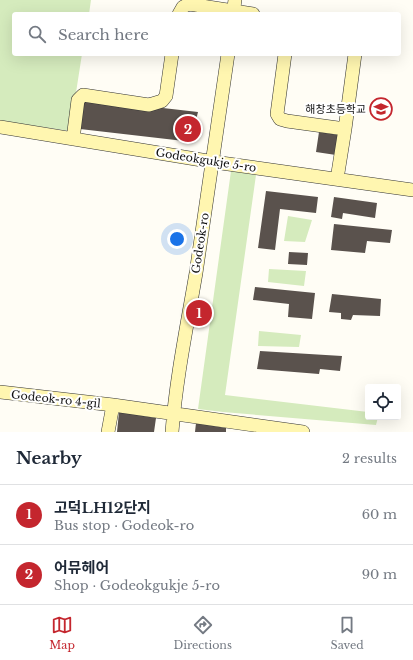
<!DOCTYPE html>
<meta charset="utf-8">
<style>
body{margin:0;font-family:"Libre Baskerville","Noto Sans KR",serif;background:#f6f6f7;color:#1f2937}
.controls{position:absolute;right:12px;bottom:12px;display:grid;overflow:hidden;border-radius:4px;box-shadow:0 4px 16px #0002}
.controls button{width:36px;height:36px;display:grid;place-items:center;padding:0;border:0;border-bottom:1px solid #e0e1e3;background:#fff;color:#1f2937;font:20px sans-serif}
.you{position:absolute;left:177px;top:239px;width:14px;height:14px;margin:-10px;border:3px solid #fff;border-radius:50%;background:#1a73e8;box-shadow:0 0 0 6px #1a73e833}
.badge{display:grid;place-items:center;width:26px;height:26px;border-radius:50%;background:#c4262e;color:#fff;font-size:13px;font-weight:700}
.pin{position:absolute;translate:-50% -50%;border:2px solid #fff;box-shadow:0 1px 4px #0006}
.list{margin:0;padding:0;list-style:none}
h2{display:flex;justify-content:space-between;align-items:center;height:52px;margin:0;padding:0 16px;font-size:17px}
h2 small{font-size:13px;font-weight:400;color:#747a83}
.list li{display:grid;grid-template-columns:26px 1fr auto;gap:12px;align-items:center;box-sizing:border-box;height:60px;padding:0 16px;border-top:1px solid #e0e1e3}
.list b{display:block;font-size:15px;white-space:nowrap}
.list p{margin:0;font-size:13px;white-space:nowrap;color:#747a83}
.list em{font-size:13px;font-style:normal;color:#747a83}
.icon{flex:none;width:22px;height:22px;fill:none;stroke:currentColor;stroke-width:2;stroke-linecap:round;stroke-linejoin:round}
.map{position:relative;flex:none;width:413px;height:432px;overflow:hidden}
.search{position:absolute;background:#fff;box-shadow:0 4px 16px #0002;left:12px;right:12px;top:12px;height:44px;display:flex;align-items:center;gap:10px;box-sizing:border-box;padding:0 14px;border-radius:4px;color:#747a83;font-size:15px}
.sheet{height:172px;background:#fff}
nav{display:flex;justify-content:space-around;align-items:center;box-sizing:border-box;height:56px;border-top:1px solid #e0e1e3;background:#fff;font-size:11px;color:#747a83}
nav a{display:grid;justify-items:center;gap:2px}
nav .on{color:#c4262e}
.map>svg:first-child{display:block}
</style>
<div class="map">
<svg width="413" height="432" viewBox="0 0 413 432">
<rect width="100%" height="100%" fill="#fffdf5"/>
<!-- green -->
<path fill="#d5ebbd" d="M0,0h91l-2,14h-75v40h68l-12,77 -70,-10z
M231,171l25,4 -31,220 143,17v5h10l-2,8 -153,-13 -25,-3z
M288,216l24,4 -7,22 -21,-1z
M269,269l37,2 -2,15 -36,-4z
M259,331l42,4 -2,12 -41,-1z"/>
<!-- building -->
<path fill="#5a524d" d="M84,99l114,13 -5,20 -9,9 -104,-12z
M319,132l20,3 -3,20 -20,-3z
M266,191l52,6 -2,16 -36,-4 -5,41 -17,-2z
M334,197l43,6 -2,15 -32,-5 -1,6 -11,-2z
M334,224l58,6 -2,13 -23,-2 -2,12 -34,-3z
M289,252l19,1 -1,12 -19,-1z
M255,287l60,6 -3,26 -24,-2 1,-13 -36,-4z
M332,294l49,5 -1,17 -27,-1 -2,5 -10,-1v-6l-12,-1z
M260,351l82,5 -2,15 -20,-2 -1,5 -62,-5z
M119,412l37,6 -2,14h-37z
M196,423l30,5v4h-31z"/>
<g fill="none" stroke-linecap="round" stroke-linejoin="round">
<!-- secondary casing -->
<g stroke="#333" stroke-width="14">
<path id="secondary" d="M179,14l4,-7 6,-3 64,10
M233,14l2,-14
M285,54l-8,60 3,5 7,2 58,8 -8,50
M0,127l214,35 199,28
M345,129l10,-75
M73,139l5,-39 5,-5 66,10 13,-4 4,-5 6,-42
M0,392l113,13 190,27
M108,432l5,-27
M172,432c4,-53 15,-106 24,-159 11,-73 22,-146 32,-219"/>
</g>
<!-- secondary -->
<use href="#secondary" stroke="#fff6b0" stroke-width="13"/>
</g>
<!-- icons -->
<defs>
<g id="school-ring" transform="scale(1.15)"><circle r="9.5" fill="#fff" stroke="#c4262e" stroke-width="1.5"/><path d="M0-5L7-2L0 1L-7-2ZM-4 1L0 2.5L4 1V4Q0 6-4 4Z" fill="#c4262e"/></g>
</defs>
<g fill-rule="evenodd">
<use href="#school-ring" x="381" y="109"/>
</g>
<g text-anchor="middle" dominant-baseline="central" stroke-width="4" stroke-linejoin="round" paint-order="stroke">
<!-- poi labels -->
<g font-size="11" fill="#111" stroke="#fff" text-anchor="end">
<text x="366" y="109">해창초등학교</text>
</g>
<!-- street labels -->
<g font-size="11" fill="#111" stroke="#fff">
<text transform="translate(206 160) rotate(9)">Godeokgukje 5-ro</text>
<text transform="translate(200 243) rotate(-81)">Godeok-ro</text>
<text transform="translate(56 399) rotate(6)">Godeok-ro 4-gil</text>
</g>
</g>
</svg>
<div class="controls">
<button><svg class="icon" aria-label="locate" viewBox="0 0 24 24"><circle cx="12" cy="12" r="6"/><path d="M12 2v4M12 18v4M2 12h4M18 12h4"/></svg></button>
</div>
<div class="you"></div>
<div class="pin badge" style="left:199px;top:313px">1</div>
<div class="pin badge" style="left:188px;top:129px">2</div>
<div class="search"><svg class="icon" aria-label="search" viewBox="0 0 24 24"><circle cx="10" cy="10" r="6"/><path d="M15 15l6 6"/></svg>Search here</div>
</div>
<section class="sheet">
<h2>Nearby<small>2 results</small></h2>
<ul class="list">
<li><span class="badge">1</span><div><b>고덕LH12단지</b><p>Bus stop · Godeok-ro</p></div><em>60 m</em></li>
<li><span class="badge">2</span><div><b>어뮤헤어</b><p>Shop · Godeokgukje 5-ro</p></div><em>90 m</em></li>
</ul>
</section>
<nav>
<a class="on"><svg class="icon" aria-label="map" viewBox="0 0 24 24"><path d="M3 6l6-2 6 2 6-2v14l-6 2-6-2-6 2zM9 4v14M15 6v14"/></svg>Map</a>
<a><svg class="icon" aria-label="directions" viewBox="0 0 24 24"><path d="M12 3l9 9-9 9-9-9zM9 14v-3h6M13 9l2 2-2 2"/></svg>Directions</a>
<a><svg class="icon" aria-label="saved" viewBox="0 0 24 24"><path d="M7 4h10v16l-5-4-5 4z"/></svg>Saved</a>
</nav>
